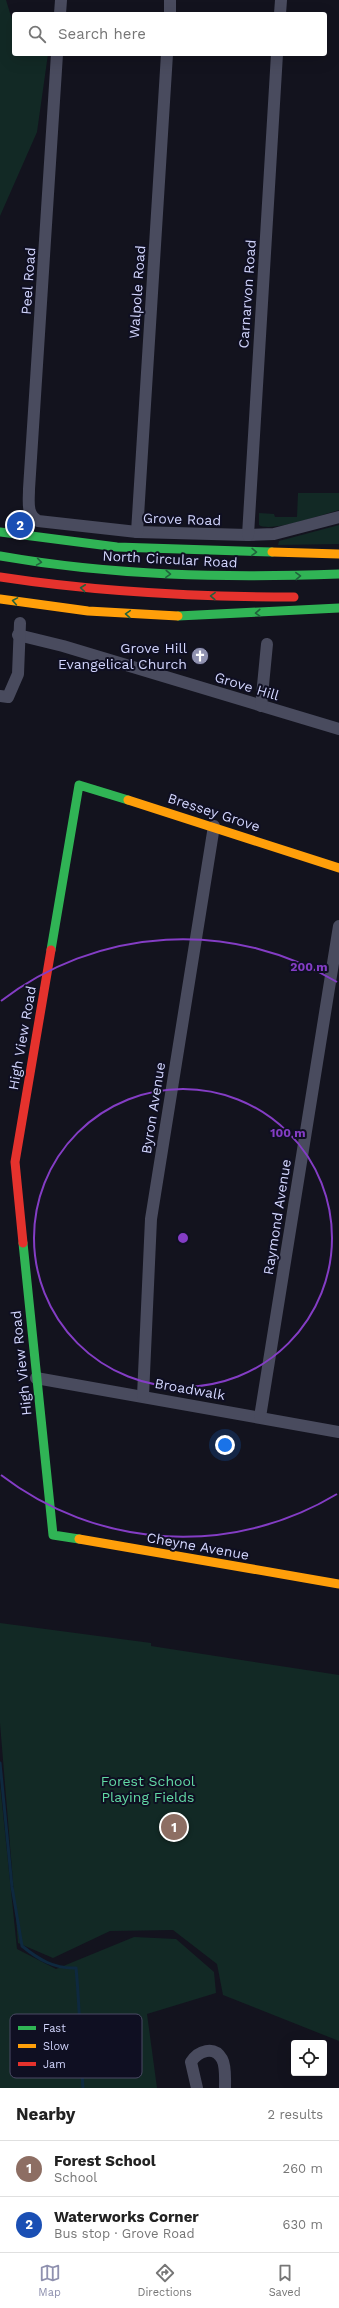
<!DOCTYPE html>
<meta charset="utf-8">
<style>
:root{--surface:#fff;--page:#f6f6f6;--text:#222;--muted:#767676;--line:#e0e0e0;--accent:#8f91af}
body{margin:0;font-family:"Work Sans",sans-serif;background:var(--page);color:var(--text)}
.controls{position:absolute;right:12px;bottom:12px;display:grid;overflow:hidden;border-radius:4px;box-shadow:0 4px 16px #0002}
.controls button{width:36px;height:36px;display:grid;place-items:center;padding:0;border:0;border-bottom:1px solid var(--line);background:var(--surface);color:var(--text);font:20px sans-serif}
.you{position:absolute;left:225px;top:1445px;width:14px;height:14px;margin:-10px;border:3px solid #fff;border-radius:50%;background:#1a73e8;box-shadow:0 0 0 6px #1a73e833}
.badge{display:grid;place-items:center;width:26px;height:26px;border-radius:50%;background:var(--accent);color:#fff;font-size:13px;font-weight:700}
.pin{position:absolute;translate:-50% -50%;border:2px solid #fff;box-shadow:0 1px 4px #0006}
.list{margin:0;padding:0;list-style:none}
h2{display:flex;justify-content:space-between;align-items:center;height:52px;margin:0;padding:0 16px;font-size:17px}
h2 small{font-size:13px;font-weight:400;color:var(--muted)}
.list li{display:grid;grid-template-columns:26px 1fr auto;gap:12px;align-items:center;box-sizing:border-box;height:56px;padding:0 16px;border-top:1px solid var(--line)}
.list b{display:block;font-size:15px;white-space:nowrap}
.list p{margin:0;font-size:13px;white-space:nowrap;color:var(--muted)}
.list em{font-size:13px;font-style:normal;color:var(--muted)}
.icon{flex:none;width:22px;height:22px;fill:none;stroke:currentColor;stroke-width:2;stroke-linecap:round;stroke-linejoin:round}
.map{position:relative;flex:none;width:339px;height:2088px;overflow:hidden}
.search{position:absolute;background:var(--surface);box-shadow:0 4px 16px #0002;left:12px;right:12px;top:12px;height:44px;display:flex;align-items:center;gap:10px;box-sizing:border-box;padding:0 14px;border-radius:4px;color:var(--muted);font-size:15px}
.sheet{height:164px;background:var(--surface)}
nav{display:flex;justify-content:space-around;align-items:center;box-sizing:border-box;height:56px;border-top:1px solid var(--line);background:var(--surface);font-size:11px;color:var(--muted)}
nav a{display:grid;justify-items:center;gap:2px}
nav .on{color:var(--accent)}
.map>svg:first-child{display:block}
.green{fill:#122925}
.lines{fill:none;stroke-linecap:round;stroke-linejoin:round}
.stream{stroke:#0e293f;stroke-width:3}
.street{stroke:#494b5e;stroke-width:12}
.fast{stroke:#30b455;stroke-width:9}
.slow{stroke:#ff9f0a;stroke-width:9}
.jam{stroke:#e5322d;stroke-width:9}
.oneway{stroke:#20623c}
.ring{fill:none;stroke:#843dc5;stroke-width:2}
.labels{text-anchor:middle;stroke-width:4;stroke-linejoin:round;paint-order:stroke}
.street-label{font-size:14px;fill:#d2d5fd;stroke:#0f0f22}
.poi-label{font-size:14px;fill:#d2d5fd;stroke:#0f0f22;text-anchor:end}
.park-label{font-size:14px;fill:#62d9a4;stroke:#0f0f22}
.key{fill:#0f0f22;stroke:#4a4a64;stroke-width:1}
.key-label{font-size:11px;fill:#d2d5fd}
.centre{fill:#843dc5;stroke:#0f0f22;stroke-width:2}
.ring-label{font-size:12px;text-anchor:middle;font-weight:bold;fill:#843dc5;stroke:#0f0f22;stroke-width:4;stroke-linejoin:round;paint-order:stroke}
</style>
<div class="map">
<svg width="339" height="2088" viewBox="0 0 339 2088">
<rect width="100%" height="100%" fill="#13131e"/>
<g class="green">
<polygon points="0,0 6,0 14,26 14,54 48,54 37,132 0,216"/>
<path d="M298,493h41v17c-15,4 -68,23 -80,15v-12l15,1 1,3h22z"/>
<polygon points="339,525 339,544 278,545 279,541"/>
<polygon points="0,1623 151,1643 151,1646 339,1675 339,2041 223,1995 217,1964 173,1930 110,1931 53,1958 18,1943 0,1723"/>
<polygon points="0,1784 17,1949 56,1969 134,1937 176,1939 214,1972 216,1993 147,2014 157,2088 0,2088"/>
</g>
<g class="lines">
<path class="stream" d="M0,1763l12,124 10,59c16,13 32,23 54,22 4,40 4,80 7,120"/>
<g class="street">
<polyline points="60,14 61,0"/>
<polyline points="170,14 170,0"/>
<polyline points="280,14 281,0"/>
<path d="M57,54l-28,435c0,13 -3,25 9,32l99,11 111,3 26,-1 65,-17"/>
<polyline points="137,532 167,54"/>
<polyline points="248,535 277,54"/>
<polyline points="18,635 63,646 339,729"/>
<polyline points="0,696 8,697 18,674 20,623"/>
<polyline points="261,706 267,644"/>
<polyline points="36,1378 339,1432"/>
<polyline points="143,1396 151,1219 214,826"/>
<polyline points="260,1417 339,926"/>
<path d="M197,2088l-6,-26c7,-11 23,-17 31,-3 4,7 3,21 3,29"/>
</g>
<g class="fast">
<polyline points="0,532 117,547 272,552"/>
<path d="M0,556c113,20 225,22 339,18"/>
<polyline points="178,616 339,608"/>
<polyline points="51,950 79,785 128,800"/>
<polyline points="23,1243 53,1535 79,1539"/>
</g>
<g class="slow">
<polyline points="272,552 339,554"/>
<polyline points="0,599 88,611 178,616"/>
<polyline points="128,800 339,868"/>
<polyline points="79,1539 339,1584"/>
</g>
<g class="jam">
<path d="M0,577c98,15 195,20 294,20"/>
<polyline points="23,1243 15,1162 51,950"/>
</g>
</g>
<defs><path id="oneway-chevron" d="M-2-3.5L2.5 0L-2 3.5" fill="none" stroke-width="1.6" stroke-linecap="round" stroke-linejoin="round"/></defs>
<g class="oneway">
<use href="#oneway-chevron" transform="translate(254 552) rotate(2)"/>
<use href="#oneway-chevron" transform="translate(39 562) rotate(9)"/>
<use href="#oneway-chevron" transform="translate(168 574) rotate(3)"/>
<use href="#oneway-chevron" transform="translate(298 576) rotate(-2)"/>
<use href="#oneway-chevron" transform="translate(83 588) rotate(-174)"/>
<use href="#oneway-chevron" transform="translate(213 596) rotate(-178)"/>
<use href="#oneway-chevron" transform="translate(15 601) rotate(-170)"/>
<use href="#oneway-chevron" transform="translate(258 613) rotate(177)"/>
<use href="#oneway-chevron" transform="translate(128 614) rotate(-176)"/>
</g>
<g class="ring">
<circle cx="183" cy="1238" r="149"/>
<path d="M337 1494A299 299 0 0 1 1 1475M1 1001A299 299 0 0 1 337 982"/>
</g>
<defs>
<symbol id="church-disc" viewBox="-11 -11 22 22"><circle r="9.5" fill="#8f91af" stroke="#0f0f22"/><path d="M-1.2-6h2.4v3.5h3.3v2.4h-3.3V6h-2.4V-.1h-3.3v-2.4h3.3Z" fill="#fff"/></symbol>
</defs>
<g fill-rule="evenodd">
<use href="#church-disc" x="190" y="646" width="20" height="20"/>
</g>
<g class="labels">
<g class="street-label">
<text transform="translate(28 281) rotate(-86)" y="5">Peel Road</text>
<text transform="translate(137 292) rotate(-86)" y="5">Walpole Road</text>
<text transform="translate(247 294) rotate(-86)" y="5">Carnarvon Road</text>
<text transform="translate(182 519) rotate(2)" y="5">Grove Road</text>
<text transform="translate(170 559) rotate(3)" y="5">North Circular Road</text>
<text transform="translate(247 686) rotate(17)" y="5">Grove Hill</text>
<text transform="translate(214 812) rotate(18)" y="5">Bressey Grove</text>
<text transform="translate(22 1038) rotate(-80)" y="5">High View Road</text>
<text transform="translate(153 1108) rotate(-81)" y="5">Byron Avenue</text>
<text transform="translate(277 1217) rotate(-81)" y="5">Raymond Avenue</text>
<text transform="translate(21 1363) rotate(-96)" y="5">High View Road</text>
<text transform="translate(190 1389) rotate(10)" y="5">Broadwalk</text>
<text transform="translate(198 1546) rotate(10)" y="5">Cheyne Avenue</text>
</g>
<g class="poi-label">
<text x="187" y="653">Grove Hill<tspan x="187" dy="16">Evangelical Church</tspan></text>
</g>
<g class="park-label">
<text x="148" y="1786">Forest School<tspan x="148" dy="16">Playing Fields</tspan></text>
</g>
</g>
<rect x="10" y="2014" width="132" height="64" rx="6" class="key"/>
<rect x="18" y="2026" width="18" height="4" fill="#30b455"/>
<rect x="18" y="2044" width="18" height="4" fill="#ff9f0a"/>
<rect x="18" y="2062" width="18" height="4" fill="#e5322d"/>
<g class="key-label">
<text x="43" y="2032">Fast</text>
<text x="43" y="2050">Slow</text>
<text x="43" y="2068">Jam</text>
</g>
<circle cx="183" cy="1238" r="6" class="centre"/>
<g class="ring-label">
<text x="309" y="971">200 m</text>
<text x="288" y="1137">100 m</text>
</g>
</svg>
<div class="controls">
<button><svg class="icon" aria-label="locate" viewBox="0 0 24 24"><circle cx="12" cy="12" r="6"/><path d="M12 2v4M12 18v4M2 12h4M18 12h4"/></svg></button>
</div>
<div class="you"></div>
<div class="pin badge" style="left:174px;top:1827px;background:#8d6e63">1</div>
<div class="pin badge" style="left:20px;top:525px;background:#1a4fb4">2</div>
<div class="search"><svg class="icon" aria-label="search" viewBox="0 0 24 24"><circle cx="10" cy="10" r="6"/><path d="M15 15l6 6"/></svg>Search here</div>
</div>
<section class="sheet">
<h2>Nearby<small>2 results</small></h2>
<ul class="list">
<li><span class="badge" style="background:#8d6e63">1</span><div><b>Forest School</b><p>School</p></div><em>260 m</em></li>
<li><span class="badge" style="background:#1a4fb4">2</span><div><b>Waterworks Corner</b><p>Bus stop · Grove Road</p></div><em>630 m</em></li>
</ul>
</section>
<nav>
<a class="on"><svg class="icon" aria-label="map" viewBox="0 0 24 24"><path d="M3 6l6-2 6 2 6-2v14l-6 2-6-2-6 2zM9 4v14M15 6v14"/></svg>Map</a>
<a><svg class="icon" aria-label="directions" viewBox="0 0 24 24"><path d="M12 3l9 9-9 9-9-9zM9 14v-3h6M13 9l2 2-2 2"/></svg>Directions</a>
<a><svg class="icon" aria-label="saved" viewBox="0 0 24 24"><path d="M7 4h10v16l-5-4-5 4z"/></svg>Saved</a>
</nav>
